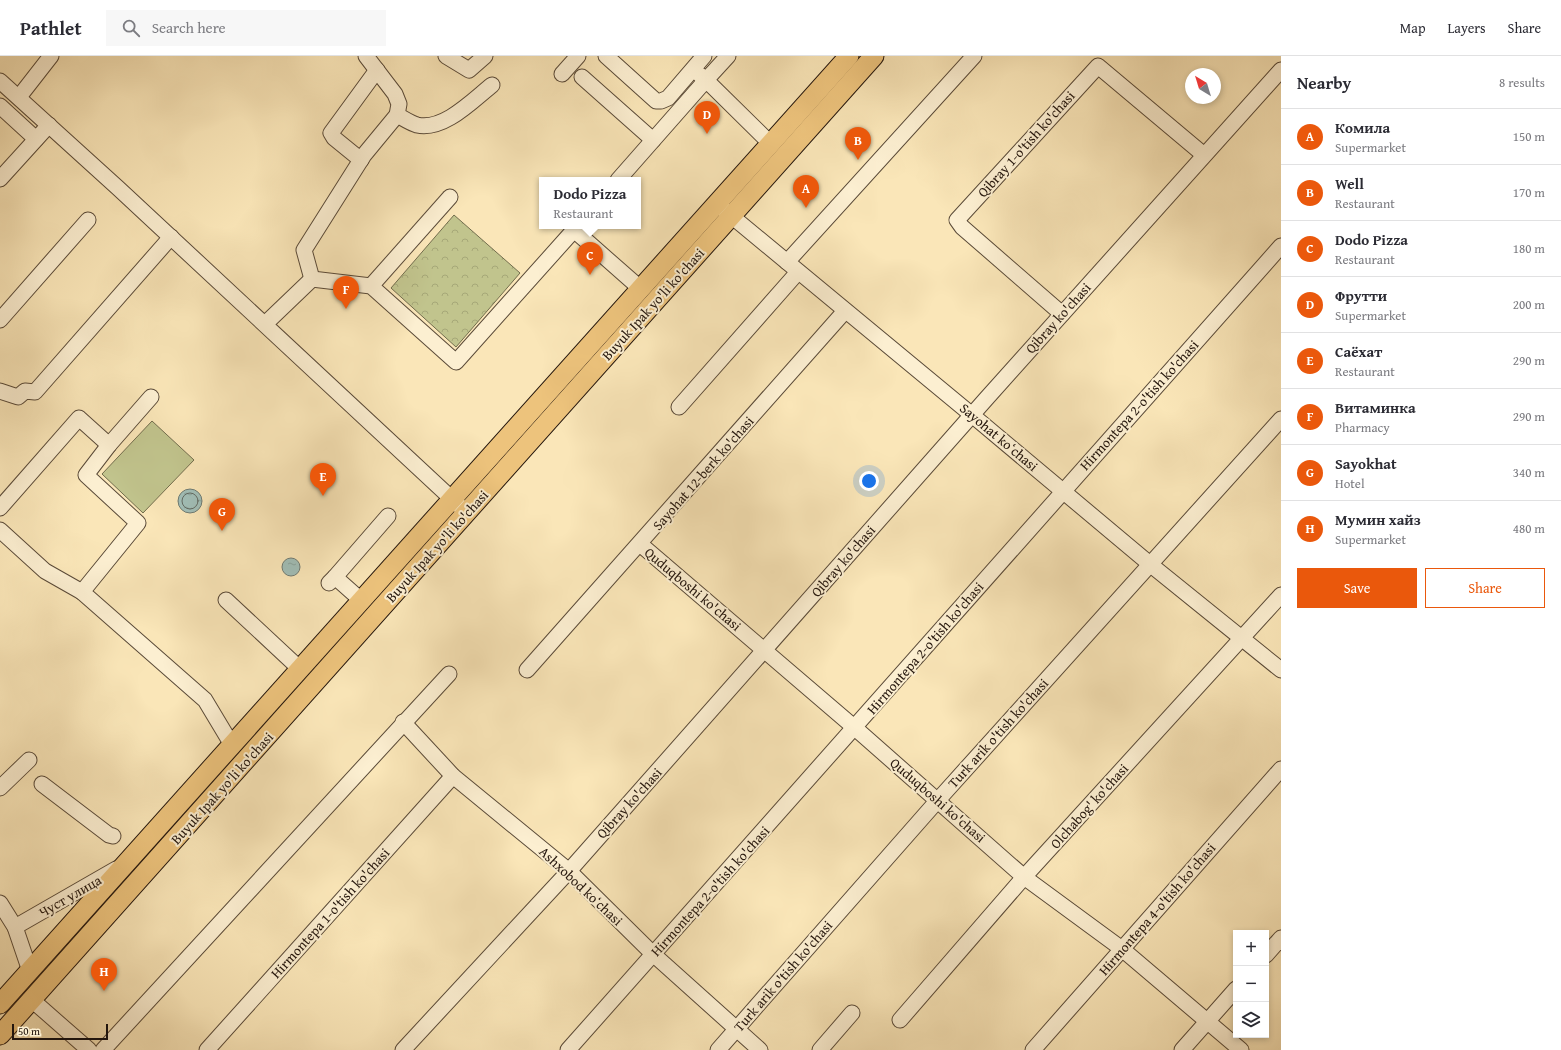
<!DOCTYPE html>
<meta charset="utf-8">
<style>
:root{--surface:#fff;--page:#f7f7f7;--text:#2b2b33;--muted:#7c7c81;--line:#e1e1e2;--accent:#ea580c}
body{margin:0;font-family:"Gentium Book Plus",serif;background:var(--page);color:var(--text)}
.controls{position:absolute;right:12px;bottom:12px;display:grid;overflow:hidden;border-radius:0px;box-shadow:0 2px 6px #0003}
.controls button{width:36px;height:36px;display:grid;place-items:center;padding:0;border:0;border-bottom:1px solid var(--line);background:var(--surface);color:var(--text);font:20px sans-serif}
.compass{position:absolute;left:1185px;top:12px;width:36px;height:36px;border-radius:50%;background:var(--surface);box-shadow:0 2px 6px #0003;rotate:322deg}
.scale{position:absolute;left:12px;bottom:10px;width:96px;box-sizing:border-box;padding-left:4px;border:2px solid #24160d;border-top:0;font-size:11px;line-height:14px;white-space:nowrap;color:#24160d;-webkit-text-stroke:3px #fcefd1;paint-order:stroke}
.you{position:absolute;left:869px;top:425px;width:14px;height:14px;margin:-10px;border:3px solid #fff;border-radius:50%;background:#1a73e8;box-shadow:0 0 0 6px #1a73e833}
.badge{display:grid;place-items:center;width:26px;height:26px;border-radius:50%;background:var(--accent);color:#fff;font-size:13px;font-weight:700}
.pin{position:absolute;translate:-50% -33px;filter:drop-shadow(0 1px 2px #0008)}
.pin::after{content:'';position:absolute;top:21px;width:14px;height:12px;background:inherit;clip-path:polygon(0 0,100% 0,50% 100%)}
.popup{position:absolute;left:539px;top:121px;width:102px;height:52px;box-sizing:border-box;display:grid;place-content:center;border-radius:0px;background:var(--surface);filter:drop-shadow(0 1px 3px #0005);font-size:13px;white-space:nowrap;color:var(--muted)}
.popup b{font-size:15px;color:var(--text)}
.popup::after{content:'';position:absolute;left:50%;top:100%;margin-left:-8px;border:8px solid transparent;border-top-color:var(--surface)}
.list{margin:0;padding:0;list-style:none}
h2{display:flex;justify-content:space-between;align-items:center;height:52px;margin:0;padding:0 16px;font-size:17px}
h2 small{font-size:13px;font-weight:400;color:var(--muted)}
.list li{display:grid;grid-template-columns:26px 1fr auto;gap:12px;align-items:center;box-sizing:border-box;height:56px;padding:0 16px;border-top:1px solid var(--line)}
.list b{display:block;font-size:15px;white-space:nowrap}
.list p{margin:0;font-size:13px;white-space:nowrap;color:var(--muted)}
.list em{font-size:13px;font-style:normal;color:var(--muted)}
.actions{display:flex;gap:8px;padding:12px 16px}
.actions a{flex:1;padding:9px 0;border:1px solid var(--accent);border-radius:0px;text-align:center;font-size:14px;color:var(--accent)}
.actions .main{background:var(--accent);color:#fff}
.icon{flex:none;width:22px;height:22px;fill:none;stroke:currentColor;stroke-width:2;stroke-linecap:round;stroke-linejoin:round}
.map{position:relative;flex:none;width:1281px;height:994px;overflow:hidden}
header{display:flex;align-items:center;gap:24px;box-sizing:border-box;height:56px;padding:0 20px;background:var(--surface);border-bottom:1px solid var(--line)}
header strong{font-size:19px}
nav{display:flex;gap:22px;margin-inline-start:auto;font-size:14px}
.search{width:280px;height:36px;background:var(--page);display:flex;align-items:center;gap:10px;box-sizing:border-box;padding:0 14px;border-radius:0px;color:var(--muted);font-size:15px}
main{display:flex}
aside{flex:1;background:var(--surface)}
.map>svg:first-child{display:block}
.grass{fill:#c1c48d;stroke:#726d4d}
.park{fill:url(#park-crowns);stroke:#726d4d}
.water{fill:url(#water-ripples);stroke:#6f7b73}
.lines{fill:none;stroke-linecap:round;stroke-linejoin:round}
.shore{stroke:#626a62;stroke-width:1}
.minor-casing{stroke:#5a4a38;stroke-width:17}
.major-casing{stroke:#24160d;stroke-width:21}
.minor{stroke:#fcefd1;stroke-width:15}
.major{stroke:#edc37c;stroke-width:19}
.labels{text-anchor:middle;stroke-width:4;stroke-linejoin:round;paint-order:stroke}
.street-label{font-size:14px;fill:#24160d;stroke:#fcefd1}
</style>
<header>
<strong>Pathlet</strong>
<div class="search"><svg class="icon" aria-label="search" viewBox="0 0 24 24"><circle cx="10" cy="10" r="6"/><path d="M15 15l6 6"/></svg>Search here</div>
<nav><a>Map</a><a>Layers</a><a>Share</a></nav>
</header>
<main>
<div class="map">
<svg width="1281" height="994" viewBox="0 0 1281 994">
<defs>
<pattern id="park-crowns" width="20" height="18" patternUnits="userSpaceOnUse"><rect width="20" height="18" fill="#c1c48d"/><path d="M2 6a3 3 0 1 1 6 0M12 15a3 3 0 1 1 6 0" fill="none" stroke="#a6a878"/></pattern>
<pattern id="water-ripples" width="26" height="14" patternUnits="userSpaceOnUse"><rect width="26" height="14" fill="#a1beb7"/><path d="M2 4q2-2 4 0t4 0M15 11q2-2 4 0t4 0" fill="none" stroke="#8aa39c"/></pattern>
</defs>
<rect width="100%" height="100%" fill="#fae6b8"/>
<filter id="stains"><feTurbulence type="fractalNoise" baseFrequency=".005" numOctaves="4"/><feColorMatrix values="0 0 0 0 .2 0 0 0 0 .09 0 0 0 0 .02 0 0 0 .5 -.17"/></filter>
<radialGradient id="worn" r=".72"><stop offset=".6" stop-color="#630" stop-opacity="0"/><stop offset="1" stop-color="#630" stop-opacity=".3"/></radialGradient>
<polygon class="grass" points="152,365 194,404 143,457 102,418"/>
<polygon class="park" points="454,159 520,217 456,291 391,232"/>
<g class="water">
<circle cx="190" cy="445" r="12"/>
<circle cx="291" cy="511" r="9"/>
</g>
<g class="lines">
<circle class="shore" cx="190" cy="445" r="8"/>
<defs>
<g id="minor">
<polyline points="446,0 469,14 485,0"/>
<polyline points="606,0 656,45 661,45 668,42 704,0"/>
<polyline points="562,18 578,0"/>
<polyline points="700,19 706,24 728,0"/>
<polyline points="582,21 653,84"/>
<polyline points="0,25 118,132 467,457"/>
<polyline points="19,41 51,0"/>
<polyline points="0,50 36,83"/>
<path d="M397,59c6,3 13,8 20,10 27,6 56,-25 75,-40"/>
<polyline points="361,104 334,82 331,77 377,14"/>
<polyline points="0,123 49,69"/>
<polyline points="618,124 706,24 771,88"/>
<polyline points="723,153 972,359 1151,509 1281,614"/>
<polyline points="787,206 974,0"/>
<polyline points="312,223 304,194 364,99 397,59 399,48 395,38 366,0"/>
<polyline points="371,230 450,141"/>
<polyline points="1062,258 962,171 957,164 1098,10 1204,99"/>
<polyline points="0,264 88,164"/>
<polyline points="265,268 312,223 371,230 456,306 574,174 641,233"/>
<polyline points="0,335 18,341 25,335 35,336 171,181"/>
<polyline points="151,341 109,389 86,419 138,467 82,536 205,644 232,689"/>
<polyline points="679,351 798,216"/>
<polyline points="0,452 79,362 109,389"/>
<polyline points="0,474 45,515 82,536"/>
<polyline points="640,488 855,672 1024,821 1122,893 1241,994"/>
<polyline points="335,521 388,460"/>
<polyline points="329,527 335,521 362,545"/>
<polyline points="226,544 300,613"/>
<polyline points="527,614 845,255"/>
<polyline points="403,666 453,720 569,815 653,898 760,994"/>
<polyline points="42,728 109,779 113,780"/>
<polyline points="0,732 29,704"/>
<polyline points="0,847 15,871 30,915"/>
<polyline points="15,871 116,813"/>
<polyline points="1266,899 1281,882"/>
<polyline points="32,944 89,994"/>
<polyline points="900,964 1024,821 1281,539"/>
<polyline points="103,994 449,618"/>
<polyline points="207,994 453,720"/>
<polyline points="403,994 569,815 986,343 1281,14"/>
<polyline points="568,994 1281,190"/>
<polyline points="718,994 938,744 1281,363"/>
<polyline points="820,994 852,957"/>
<polyline points="1033,994 1281,713"/>
<polyline points="1182,994 1236,933"/>
</g>
<g id="major">
<polyline points="0,948 849,0"/>
<polyline points="0,979 874,0"/>
</g>
</defs>
<use href="#minor" class="minor-casing"/>
<use href="#major" class="major-casing"/>
<use href="#minor" class="minor"/>
<use href="#major" class="major"/>
</g>
<g class="labels">
<g class="street-label">
<text transform="translate(1026 88) rotate(-48)" y="5">Qibray 1-o'tish ko'chasi</text>
<text transform="translate(653 248) rotate(-48)" y="5">Buyuk Ipak yo'li ko'chasi</text>
<text transform="translate(1058 262) rotate(-48)" y="5">Qibray ko'chasi</text>
<text transform="translate(1139 349) rotate(-48)" y="5">Hirmontepa 2-o'tish ko'chasi</text>
<text transform="translate(999 381) rotate(40)" y="5">Sayohat koʻchasi</text>
<text transform="translate(703 417) rotate(-49)" y="5">Sayohat 12-berk ko'chasi</text>
<text transform="translate(437 490) rotate(-48)" y="5">Buyuk Ipak yo'li ko'chasi</text>
<text transform="translate(843 505) rotate(-49)" y="5">Qibray ko'chasi</text>
<text transform="translate(693 533) rotate(40)" y="5">Quduqboshi ko'chasi</text>
<text transform="translate(925 592) rotate(-49)" y="5">Hirmontepa 2-o'tish ko'chasi</text>
<text transform="translate(998 677) rotate(-48)" y="5">Turk arik o'tish ko'chasi</text>
<text transform="translate(222 732) rotate(-48)" y="5">Buyuk Ipak yo'li ko'chasi</text>
<text transform="translate(938 744) rotate(41)" y="5">Quduqboshi ko'chasi</text>
<text transform="translate(629 747) rotate(-48)" y="5">Qibray ko'chasi</text>
<text transform="translate(1089 750) rotate(-48)" y="5">Olchabog' ko'chasi</text>
<text transform="translate(581 830) rotate(43)" y="5">Ashxobod koʻchasi</text>
<text transform="translate(710 835) rotate(-48)" y="5">Hirmontepa 2-o'tish ko'chasi</text>
<text transform="translate(70 840) rotate(-30)" y="5">Чуст улица</text>
<text transform="translate(1157 853) rotate(-49)" y="5">Hirmontepa 4-o'tish ko'chasi</text>
<text transform="translate(330 857) rotate(-48)" y="5">Hirmontepa 1-o'tish ko'chasi</text>
<text transform="translate(783 920) rotate(-49)" y="5">Turk arik o'tish ko'chasi</text>
</g>
</g>
<rect width="100%" height="100%" filter="url(#stains)"/>
<rect width="100%" height="100%" fill="url(#worn)"/>
</svg>
<div class="controls">
<button>+</button>
<button>−</button>
<button><svg class="icon" aria-label="layers" viewBox="0 0 24 24"><path d="M12 4l9 5-9 5-9-5zM3 14l9 5 9-5"/></svg></button>
</div>
<svg class="compass" viewBox="-18 -18 36 36"><path d="M0-13l5 13h-10z" fill="#e53935"/><path d="M0 13l5-13h-10z" fill="#7c7c81"/></svg>
<div class="scale">50 m</div>
<div class="you"></div>
<div class="pin badge" style="left:806px;top:152px">A</div>
<div class="pin badge" style="left:858px;top:104px">B</div>
<div class="pin badge" style="left:590px;top:219px">C</div>
<div class="popup"><b>Dodo Pizza</b>Restaurant</div>
<div class="pin badge" style="left:707px;top:78px">D</div>
<div class="pin badge" style="left:323px;top:440px">E</div>
<div class="pin badge" style="left:346px;top:253px">F</div>
<div class="pin badge" style="left:222px;top:475px">G</div>
<div class="pin badge" style="left:104px;top:935px">H</div>
</div>
<aside>
<h2>Nearby<small>8 results</small></h2>
<ul class="list">
<li><span class="badge">A</span><div><b>Комила</b><p>Supermarket</p></div><em>150 m</em></li>
<li><span class="badge">B</span><div><b>Well</b><p>Restaurant</p></div><em>170 m</em></li>
<li><span class="badge">C</span><div><b>Dodo Pizza</b><p>Restaurant</p></div><em>180 m</em></li>
<li><span class="badge">D</span><div><b>Фрутти</b><p>Supermarket</p></div><em>200 m</em></li>
<li><span class="badge">E</span><div><b>Саёхат</b><p>Restaurant</p></div><em>290 m</em></li>
<li><span class="badge">F</span><div><b>Витаминка</b><p>Pharmacy</p></div><em>290 m</em></li>
<li><span class="badge">G</span><div><b>Sayokhat</b><p>Hotel</p></div><em>340 m</em></li>
<li><span class="badge">H</span><div><b>Мумин хайз</b><p>Supermarket</p></div><em>480 m</em></li>
</ul>
<div class="actions"><a class="main">Save</a><a>Share</a></div>
</aside>
</main>
